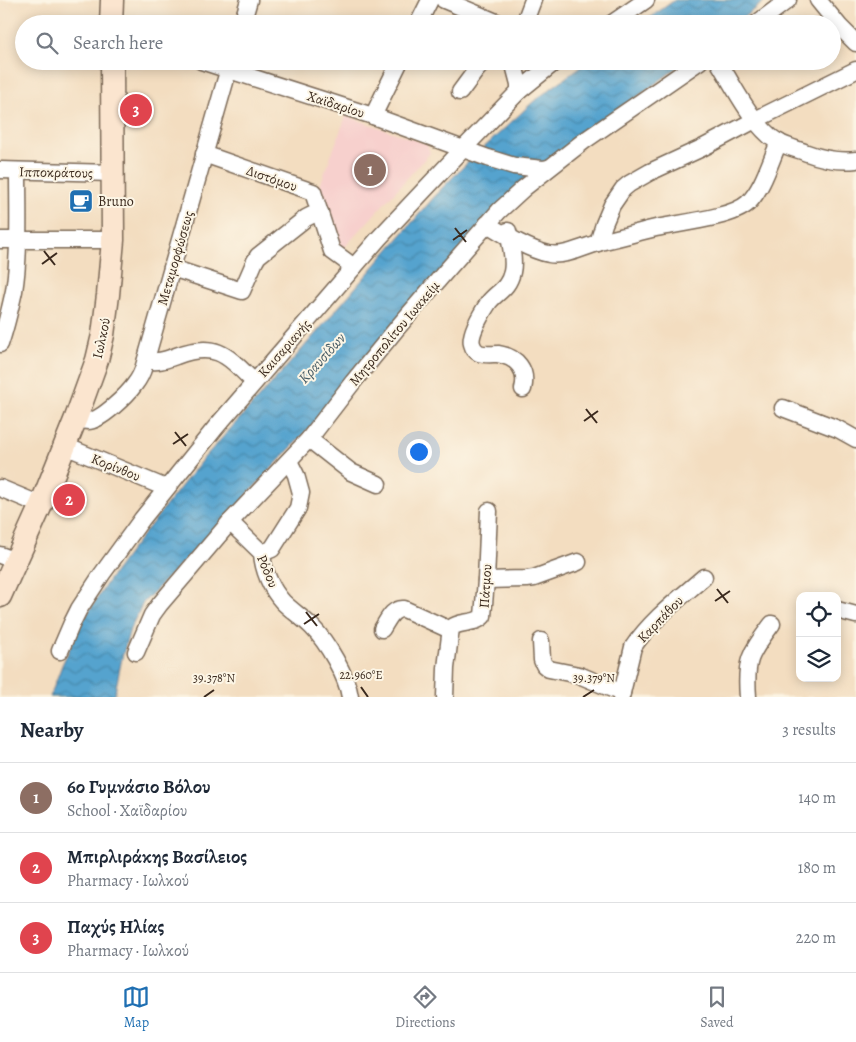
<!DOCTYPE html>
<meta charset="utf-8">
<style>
:root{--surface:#fff;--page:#f6f6f7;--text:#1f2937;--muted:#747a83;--line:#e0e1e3;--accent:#1f6fb2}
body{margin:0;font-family:Alegreya,serif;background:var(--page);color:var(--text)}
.controls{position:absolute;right:15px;bottom:15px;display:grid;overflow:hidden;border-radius:10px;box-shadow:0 2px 12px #0003}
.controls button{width:45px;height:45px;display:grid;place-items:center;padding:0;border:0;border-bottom:1px solid var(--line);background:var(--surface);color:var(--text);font:25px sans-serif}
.you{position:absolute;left:418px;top:451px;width:18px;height:18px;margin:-12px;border:4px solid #fff;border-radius:50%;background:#1a73e8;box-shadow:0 0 0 8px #1a73e833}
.badge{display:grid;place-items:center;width:32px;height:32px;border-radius:50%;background:var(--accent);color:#fff;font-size:16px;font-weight:700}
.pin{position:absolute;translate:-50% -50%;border:2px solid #fff;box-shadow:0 1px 5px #0006}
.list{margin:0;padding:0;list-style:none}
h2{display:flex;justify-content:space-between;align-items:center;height:65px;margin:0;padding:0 20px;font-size:21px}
h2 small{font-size:16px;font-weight:400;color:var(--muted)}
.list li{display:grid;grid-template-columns:32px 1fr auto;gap:15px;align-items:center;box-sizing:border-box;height:70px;padding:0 20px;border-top:1px solid var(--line)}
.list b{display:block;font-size:19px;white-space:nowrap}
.list p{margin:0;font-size:16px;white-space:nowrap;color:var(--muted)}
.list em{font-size:16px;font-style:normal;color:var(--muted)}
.icon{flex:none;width:28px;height:28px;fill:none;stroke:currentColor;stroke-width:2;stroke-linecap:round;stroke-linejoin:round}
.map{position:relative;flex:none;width:856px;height:697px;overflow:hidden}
.search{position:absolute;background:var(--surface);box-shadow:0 2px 12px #0003;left:15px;right:15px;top:15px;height:55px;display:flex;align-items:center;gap:12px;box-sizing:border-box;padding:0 18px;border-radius:28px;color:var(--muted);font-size:19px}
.sheet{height:275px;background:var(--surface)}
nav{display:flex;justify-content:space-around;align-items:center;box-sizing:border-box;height:70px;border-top:1px solid var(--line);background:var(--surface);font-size:14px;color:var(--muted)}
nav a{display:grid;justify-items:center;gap:2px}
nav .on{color:var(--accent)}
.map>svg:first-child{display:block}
.built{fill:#f7d0cd}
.water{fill:url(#water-waves);stroke:#486676}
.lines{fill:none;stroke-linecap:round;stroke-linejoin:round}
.street-casing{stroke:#7b6957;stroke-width:19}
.secondary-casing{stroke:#7b6957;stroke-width:25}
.street{stroke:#fff;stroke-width:16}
.secondary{stroke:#fbe5cf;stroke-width:22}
.ticks{fill:none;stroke:#3b2a1e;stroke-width:2}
.labels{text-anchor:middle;stroke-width:4;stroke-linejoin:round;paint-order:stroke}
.street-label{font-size:14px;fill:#3b2a1e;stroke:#fcf5e5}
.poi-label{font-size:14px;fill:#3b2a1e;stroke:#fcf5e5;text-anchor:start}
.water-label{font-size:15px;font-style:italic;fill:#455a64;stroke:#fcf5e5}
.ticks-label{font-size:12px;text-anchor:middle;fill:#3b2a1e;stroke:#fcf5e5;stroke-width:4;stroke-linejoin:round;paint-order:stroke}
</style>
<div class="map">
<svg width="856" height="697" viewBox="0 0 856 697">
<defs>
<pattern id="water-waves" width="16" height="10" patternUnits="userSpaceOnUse" patternTransform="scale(1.25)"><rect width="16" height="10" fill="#54a3ce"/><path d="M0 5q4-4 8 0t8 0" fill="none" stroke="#4785a7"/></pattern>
</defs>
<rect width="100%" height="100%" fill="#fcf5e5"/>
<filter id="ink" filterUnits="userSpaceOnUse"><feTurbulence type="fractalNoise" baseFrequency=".02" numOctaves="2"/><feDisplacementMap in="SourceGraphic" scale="10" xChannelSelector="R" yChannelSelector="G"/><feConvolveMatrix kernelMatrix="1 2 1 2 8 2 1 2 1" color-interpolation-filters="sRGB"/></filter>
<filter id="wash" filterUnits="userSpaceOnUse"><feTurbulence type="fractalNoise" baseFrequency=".0096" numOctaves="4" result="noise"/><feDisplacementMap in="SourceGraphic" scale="20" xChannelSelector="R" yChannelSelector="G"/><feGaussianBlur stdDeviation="1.12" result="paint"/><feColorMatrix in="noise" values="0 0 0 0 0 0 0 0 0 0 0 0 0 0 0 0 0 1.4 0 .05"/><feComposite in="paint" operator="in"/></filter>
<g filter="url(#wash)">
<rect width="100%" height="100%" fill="#f3ddc0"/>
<polygon class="built" points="346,116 427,144 430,153 344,248 338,248 319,188"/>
<g class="water">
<polygon points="675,0 766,0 735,24 641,24"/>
<polygon points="588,61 686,61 544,166 301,437 220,524 143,603 130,629 122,658 114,697 50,697 62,665 81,624 108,581 130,551 202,460 290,363 442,188 463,167 534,101"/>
</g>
</g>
<g filter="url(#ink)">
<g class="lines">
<defs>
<g id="street">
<polyline points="444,0 501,24"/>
<polyline points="818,0 840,27 856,43"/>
<polyline points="242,24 249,0"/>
<polyline points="418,24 430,0"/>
<polyline points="524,24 533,0"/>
<polyline points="611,24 646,0"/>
<polyline points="756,24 788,0"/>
<polyline points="201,61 373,116 488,158 514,166 543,169 548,168"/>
<path d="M718,61c15,24 36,67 60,81 9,5 19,7 29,11 16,6 32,9 49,7"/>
<polyline points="519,91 556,61"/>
<polyline points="460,92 477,69 485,61"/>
<polyline points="373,116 400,61"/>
<polyline points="204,154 313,192 332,251 354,267"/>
<polyline points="0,170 112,173"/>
<path d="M487,224c18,11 42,26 62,30 17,3 39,-9 55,-13 18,-4 35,-9 52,-13 23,-5 76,-10 92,-25 15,-15 22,-41 31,-61"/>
<path d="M508,231c2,13 7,27 4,41 -4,17 -14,19 -23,30 -6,9 -20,32 -17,42 1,4 3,7 7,9 5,2 13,1 19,1 19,3 30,16 25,35"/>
<polyline points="0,240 113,240"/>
<polyline points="598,243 604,224 612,205 623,189 629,184 650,172 702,148 755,120 856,70"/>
<polyline points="172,268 242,291 255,261 258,256 306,218 312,215 320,212"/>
<path d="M0,344c6,-17 10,-35 14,-53 6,-38 4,-81 4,-120"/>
<path d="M146,360c11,3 19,0 30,-4 40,-15 51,-1 78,26"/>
<polyline points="783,408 838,429 856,439"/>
<path d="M76,418c4,1 8,3 12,3 13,0 40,-27 47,-37 4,-5 7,-11 9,-18l87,-305"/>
<polyline points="309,439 351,472 378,484"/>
<polyline points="65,446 166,488"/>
<polyline points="0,488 41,505"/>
<path d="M230,522l32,31c1,17 9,36 21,49 9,9 20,16 29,25 15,15 35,49 38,70"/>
<polyline points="262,553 272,549 298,508 301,493 296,475 289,461"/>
<polyline points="0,555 16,561"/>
<polyline points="486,580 527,579 534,578 578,562"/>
<polyline points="837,610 856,615"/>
<path d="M382,629c6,-9 10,-21 22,-20l46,21"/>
<polyline points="541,641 542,660 544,665 549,669 579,675 622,693"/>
<polyline points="60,651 72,623 79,609 102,574 142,519 216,427 379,238 463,149 519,91 519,84 513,61"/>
<polyline points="136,652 152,615 160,604 230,522 309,439 353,382 398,327 447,270 499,211 524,188 584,141 700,61"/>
<path d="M445,697l1,-29 5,-40c9,-8 24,-3 32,-12l3,-36 3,-69"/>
<path d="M621,697l12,-50c19,-28 46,-48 71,-70"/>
<path d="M748,697c-3,-38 2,-43 24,-73"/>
</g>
<g id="secondary">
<polyline points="111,24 112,0"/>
<polyline points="0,596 41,505 76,418 97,360 103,335 108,295 113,240 112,61"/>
</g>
</defs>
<use href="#street" class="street-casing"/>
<use href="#secondary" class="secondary-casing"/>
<use href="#street" class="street"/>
<use href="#secondary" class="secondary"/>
</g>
</g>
<path class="ticks" d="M455,228l11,14M453,240l14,-10M44,251l11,14M42,264l15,-11M586,409l11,14M584,421l14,-10M175,432l11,14M173,444l15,-10M717,589l11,14M715,601l15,-10M306,612l11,14M304,624l15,-10M361,687l7,10M204,697l10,-7M583,697l11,-7"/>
<defs>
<symbol id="cafe-square" viewBox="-11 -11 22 22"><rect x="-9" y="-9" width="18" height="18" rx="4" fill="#1f6fb2" stroke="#fcf5e5"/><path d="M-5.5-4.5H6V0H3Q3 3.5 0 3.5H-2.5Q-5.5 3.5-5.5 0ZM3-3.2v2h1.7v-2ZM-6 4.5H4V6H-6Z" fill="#fff"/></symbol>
</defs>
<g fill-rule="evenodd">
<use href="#cafe-square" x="67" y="187" width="28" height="28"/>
</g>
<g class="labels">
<g class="street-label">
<text transform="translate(336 104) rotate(18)" y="5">Χαϊδαρίου</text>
<text transform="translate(56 172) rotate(1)" y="5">Ιπποκράτους</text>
<text transform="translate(272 178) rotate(19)" y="5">Διστόμου</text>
<text transform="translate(175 258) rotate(-74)" y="5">Μεταμορφώσεως</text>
<text transform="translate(394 333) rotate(-50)" y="5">Μητροπολίτου Ιωακείμ</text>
<text transform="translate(101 338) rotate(-78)" y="5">Ιωλκού</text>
<text transform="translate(284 348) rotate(-49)" y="5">Καισαριανής</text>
<text transform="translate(116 467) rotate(22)" y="5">Κορίνθου</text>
<text transform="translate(268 571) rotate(67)" y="5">Ρόδου</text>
<text transform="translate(485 586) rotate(-86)" y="5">Πάτμου</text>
<text transform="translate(660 619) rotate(-46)" y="5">Καρπάθου</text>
</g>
<g class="poi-label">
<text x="98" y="206">Bruno</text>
</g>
<g class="water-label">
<text transform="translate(322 358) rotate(-48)" y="5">Κραυσίδων</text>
</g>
</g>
<g class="ticks-label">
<text x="361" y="679">22.960°E</text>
<text x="214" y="682">39.378°N</text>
<text x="594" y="682">39.379°N</text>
</g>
</svg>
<div class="controls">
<button><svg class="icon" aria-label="locate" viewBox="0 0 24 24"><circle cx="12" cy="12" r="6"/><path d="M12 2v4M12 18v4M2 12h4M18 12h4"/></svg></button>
<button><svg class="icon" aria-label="layers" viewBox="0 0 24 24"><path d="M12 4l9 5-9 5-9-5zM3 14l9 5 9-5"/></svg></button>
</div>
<div class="you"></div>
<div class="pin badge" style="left:370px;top:170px;background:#8d6e63">1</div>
<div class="pin badge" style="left:69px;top:500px;background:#e0444e">2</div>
<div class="pin badge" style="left:136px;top:110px;background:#e0444e">3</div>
<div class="search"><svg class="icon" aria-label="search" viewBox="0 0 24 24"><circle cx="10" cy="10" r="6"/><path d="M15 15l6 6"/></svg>Search here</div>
</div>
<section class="sheet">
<h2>Nearby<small>3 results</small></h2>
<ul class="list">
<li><span class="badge" style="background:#8d6e63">1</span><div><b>6ο Γυμνάσιο Βόλου</b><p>School · Χαϊδαρίου</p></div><em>140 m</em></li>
<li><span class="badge" style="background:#e0444e">2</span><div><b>Μπιρλιράκης Βασίλειος</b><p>Pharmacy · Ιωλκού</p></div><em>180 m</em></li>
<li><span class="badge" style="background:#e0444e">3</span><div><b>Παχύς Ηλίας</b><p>Pharmacy · Ιωλκού</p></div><em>220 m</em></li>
</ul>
</section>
<nav>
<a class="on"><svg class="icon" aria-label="map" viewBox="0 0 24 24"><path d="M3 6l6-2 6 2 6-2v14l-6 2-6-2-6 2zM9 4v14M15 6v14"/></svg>Map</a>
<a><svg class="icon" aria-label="directions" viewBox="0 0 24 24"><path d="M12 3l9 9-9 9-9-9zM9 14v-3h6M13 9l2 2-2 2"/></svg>Directions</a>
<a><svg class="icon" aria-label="saved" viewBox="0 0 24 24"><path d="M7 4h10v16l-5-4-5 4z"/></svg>Saved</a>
</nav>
